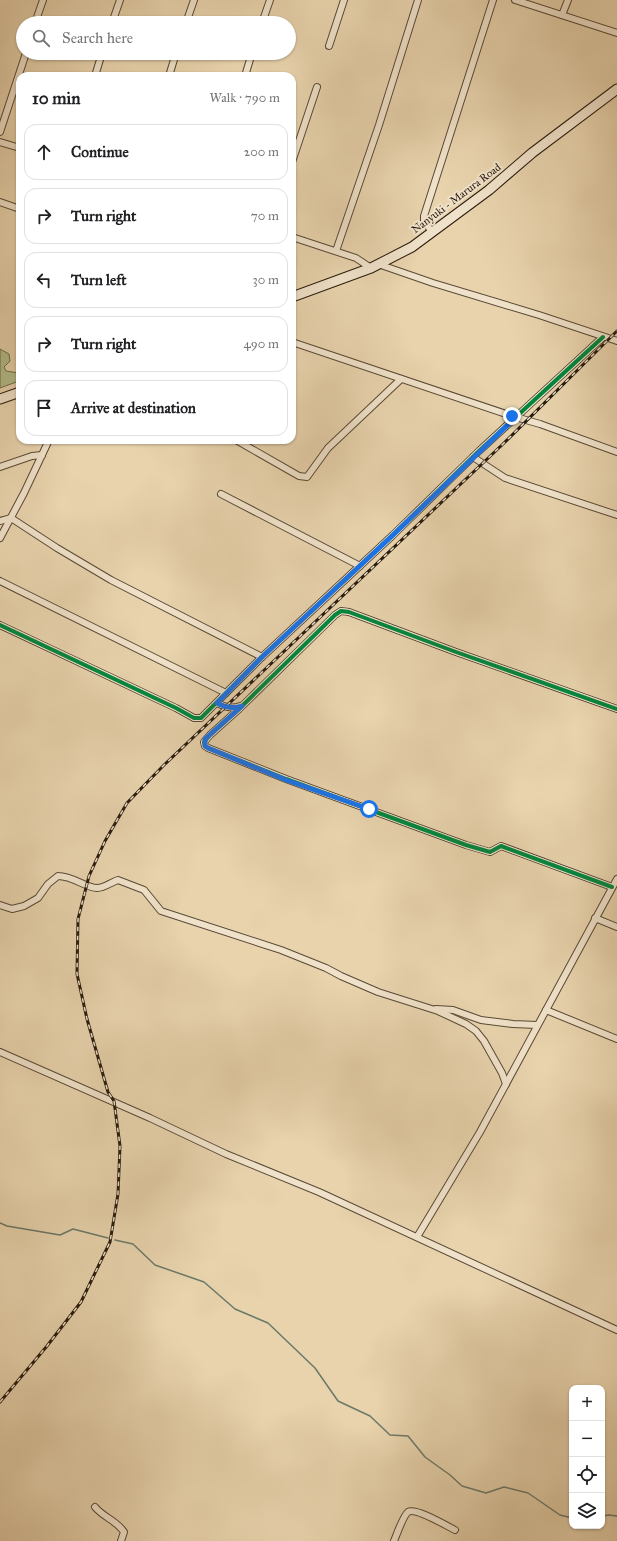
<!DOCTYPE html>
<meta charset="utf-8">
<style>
:root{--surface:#fff;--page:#f2f2f2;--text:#202124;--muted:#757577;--line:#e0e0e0}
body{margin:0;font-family:"IM FELL Great Primer",serif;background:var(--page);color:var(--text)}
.controls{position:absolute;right:12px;bottom:12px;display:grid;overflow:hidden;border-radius:8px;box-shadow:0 1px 3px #0004}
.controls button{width:36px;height:36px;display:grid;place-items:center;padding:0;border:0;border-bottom:1px solid var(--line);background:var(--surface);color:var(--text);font:20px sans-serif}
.stop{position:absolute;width:12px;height:12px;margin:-9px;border:3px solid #1a73e8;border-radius:50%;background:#fff}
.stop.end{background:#1a73e8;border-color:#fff;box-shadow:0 1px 4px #0008}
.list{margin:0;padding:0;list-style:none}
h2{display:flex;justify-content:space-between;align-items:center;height:52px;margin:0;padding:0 16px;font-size:17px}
h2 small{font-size:13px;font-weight:400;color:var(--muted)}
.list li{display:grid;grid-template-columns:26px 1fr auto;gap:12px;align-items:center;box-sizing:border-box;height:56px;margin:0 8px 8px;padding:0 8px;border:1px solid var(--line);border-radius:12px}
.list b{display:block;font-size:15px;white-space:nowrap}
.list em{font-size:13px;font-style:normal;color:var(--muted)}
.icon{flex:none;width:22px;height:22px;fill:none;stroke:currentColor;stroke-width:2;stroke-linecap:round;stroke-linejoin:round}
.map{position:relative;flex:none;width:617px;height:1541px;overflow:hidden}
.search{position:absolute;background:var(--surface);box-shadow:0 1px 3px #0004;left:16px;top:16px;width:280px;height:44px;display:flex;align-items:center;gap:10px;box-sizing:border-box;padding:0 14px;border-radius:22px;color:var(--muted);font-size:15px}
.panel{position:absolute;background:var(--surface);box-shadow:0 1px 3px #0004;left:16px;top:72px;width:280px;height:372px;border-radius:12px}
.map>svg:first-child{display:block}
.green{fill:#b4bd8b;stroke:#6e6c4c}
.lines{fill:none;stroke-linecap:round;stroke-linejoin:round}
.stream{stroke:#6b7969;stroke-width:1.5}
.street-casing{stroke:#584935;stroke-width:8}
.secondary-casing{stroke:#281b0d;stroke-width:11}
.street{stroke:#f0e2ca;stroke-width:6}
.secondary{stroke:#f0e2ca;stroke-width:9}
.rail-casing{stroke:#281b0d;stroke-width:3}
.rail{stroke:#f0e2ca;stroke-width:1.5;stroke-dasharray:4.5;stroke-linecap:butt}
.cycleway-casing{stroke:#f0e2ca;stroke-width:6}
.cycleway{stroke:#00873e;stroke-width:4}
.route{stroke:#1a73e8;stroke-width:5}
.labels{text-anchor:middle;stroke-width:4;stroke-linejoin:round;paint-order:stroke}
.street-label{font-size:11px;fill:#281b0d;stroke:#f0e2ca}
</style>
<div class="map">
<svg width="617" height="1541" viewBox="0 0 617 1541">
<rect width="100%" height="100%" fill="#e8d3ad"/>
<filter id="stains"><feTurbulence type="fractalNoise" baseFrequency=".005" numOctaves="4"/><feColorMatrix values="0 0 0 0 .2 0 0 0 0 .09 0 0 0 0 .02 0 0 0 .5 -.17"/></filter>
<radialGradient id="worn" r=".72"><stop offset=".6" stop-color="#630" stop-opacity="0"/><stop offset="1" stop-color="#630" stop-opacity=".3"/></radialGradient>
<polygon class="green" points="0,349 9,354 10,361 4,367 6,371 19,373 19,381 0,388"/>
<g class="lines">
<g class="stream">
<polyline points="0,1223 7,1226 60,1235 73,1229 108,1238"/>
<polyline points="115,1240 133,1244 155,1265 204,1282 235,1309 268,1323 315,1368 338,1401 370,1416 390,1435 408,1436 425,1457 450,1475 462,1486 486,1493 504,1487 528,1493 560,1515 572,1518"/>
<polyline points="602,1516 609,1515 617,1516"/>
</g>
<defs>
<g id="street">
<polyline points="515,0 617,33"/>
<polyline points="562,15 568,0"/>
<polyline points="35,23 43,0"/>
<polyline points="112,23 120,0"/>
<polyline points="186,23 194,0"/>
<polyline points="262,23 270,0"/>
<polyline points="329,46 344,0"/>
<polyline points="95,76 102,53"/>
<polyline points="169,76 176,53"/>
<polyline points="245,76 252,53"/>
<polyline points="0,132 26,53"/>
<polyline points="0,142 20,148"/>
<polyline points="292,162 317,87"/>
<polyline points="0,202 20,209"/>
<polyline points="432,232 424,221 424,216 493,0"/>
<polyline points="292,237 356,258 371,268"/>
<polyline points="336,251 379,125 418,0"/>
<polyline points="378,264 433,283 539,315 617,341"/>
<polyline points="292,342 512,416 540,424 617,452"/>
<polyline points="236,440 299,476 307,477 328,448 401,379"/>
<polyline points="473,457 505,478 617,515"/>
<polyline points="0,467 32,456 42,455"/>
<polyline points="221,494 360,566"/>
<polyline points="0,521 11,518 57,548 111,580 262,657"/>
<polyline points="0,538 24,493 49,440"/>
<polyline points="0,581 226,693"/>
<polyline points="0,625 176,708 194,718 201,718 262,657 393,535 479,451 603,337"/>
<path d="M217,703c8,4 14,6 23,3"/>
<polyline points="612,887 501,846 490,852 466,845 286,779 208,748 205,746 204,742 210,735 239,709 335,615 341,611 349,612 456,652 617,709"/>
<path d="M0,905l12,4 12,-3 14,-8 10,-14 10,-8c15,0 28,12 39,12 8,0 14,-6 21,-8l26,10 17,21 120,39 45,18 15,8 37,16 60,19 28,13 10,7 8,10 18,32 4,11"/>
<polyline points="595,918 617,927"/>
<polyline points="436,1009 453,1010 481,1020 513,1024 537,1025"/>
<polyline points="546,1010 617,1039"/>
<polyline points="0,1052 150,1118 226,1154 319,1192 617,1330"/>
<polyline points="417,1237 480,1132 617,879"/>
<path d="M95,1507c8,10 22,14 29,25l-3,9"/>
<path d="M394,1541c3,-7 9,-25 14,-29 7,-5 39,14 47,18"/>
</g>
<g id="secondary">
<polyline points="292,297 371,268 412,247 489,190 532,153 617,89"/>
<polyline points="0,399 20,392"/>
</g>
</defs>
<use href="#street" class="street-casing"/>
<use href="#secondary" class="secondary-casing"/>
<use href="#street" class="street"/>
<use href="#secondary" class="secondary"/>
<defs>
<polyline id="rail" points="0,1402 47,1346 81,1302 110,1242 118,1194 120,1146 114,1101 108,1092 87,1019 77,974 78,919 89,876 105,841 127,803 164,765 503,444 617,331"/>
</defs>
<use href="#rail" class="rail-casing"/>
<use href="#rail" class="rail"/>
<defs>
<g id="cycleway">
<polyline points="0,625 176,708 194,718 201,718 262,657 393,535 479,451 603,337"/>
<polyline points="612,887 501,846 490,852 466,845 286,779 208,748 205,746 204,742 210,735 239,709 335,615 341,611 349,612 456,652 617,709"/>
</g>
</defs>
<use href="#cycleway" class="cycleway-casing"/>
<use href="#cycleway" class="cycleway"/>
</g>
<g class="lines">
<path class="route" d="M369,809l-83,-29 -78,-32 -3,-2v-7l37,-33c-9,3 -16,2 -25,-3l45,-46 131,-122 122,-117 -3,-2"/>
</g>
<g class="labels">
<g class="street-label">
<text transform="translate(456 198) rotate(-37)" y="4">Nanyuki - Marura Road</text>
</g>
</g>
<rect width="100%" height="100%" filter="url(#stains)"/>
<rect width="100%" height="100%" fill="url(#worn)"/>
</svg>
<div class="controls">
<button>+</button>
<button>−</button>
<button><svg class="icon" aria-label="locate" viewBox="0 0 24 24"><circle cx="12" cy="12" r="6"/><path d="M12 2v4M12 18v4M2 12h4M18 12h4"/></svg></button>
<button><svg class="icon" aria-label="layers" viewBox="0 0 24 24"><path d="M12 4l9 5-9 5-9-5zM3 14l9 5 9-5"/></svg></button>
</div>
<div class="stop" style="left:369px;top:809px"></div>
<div class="stop end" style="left:512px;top:416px"></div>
<div class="search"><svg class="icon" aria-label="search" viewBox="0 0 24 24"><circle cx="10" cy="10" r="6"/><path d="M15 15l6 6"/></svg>Search here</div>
<section class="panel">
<h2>10 min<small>Walk · 790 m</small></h2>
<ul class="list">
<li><svg class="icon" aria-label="ahead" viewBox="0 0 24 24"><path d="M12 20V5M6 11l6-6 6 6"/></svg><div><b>Continue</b></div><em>200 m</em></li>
<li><svg class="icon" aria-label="right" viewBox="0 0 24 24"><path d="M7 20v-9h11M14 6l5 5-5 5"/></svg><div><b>Turn right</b></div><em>70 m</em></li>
<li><svg class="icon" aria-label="left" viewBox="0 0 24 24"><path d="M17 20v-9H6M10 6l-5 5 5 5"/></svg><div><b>Turn left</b></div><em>30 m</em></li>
<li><svg class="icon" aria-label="right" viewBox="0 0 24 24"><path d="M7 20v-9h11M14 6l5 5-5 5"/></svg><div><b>Turn right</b></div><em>490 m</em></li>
<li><svg class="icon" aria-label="arrive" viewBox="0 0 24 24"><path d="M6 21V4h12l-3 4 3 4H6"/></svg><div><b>Arrive at destination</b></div></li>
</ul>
</section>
</div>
